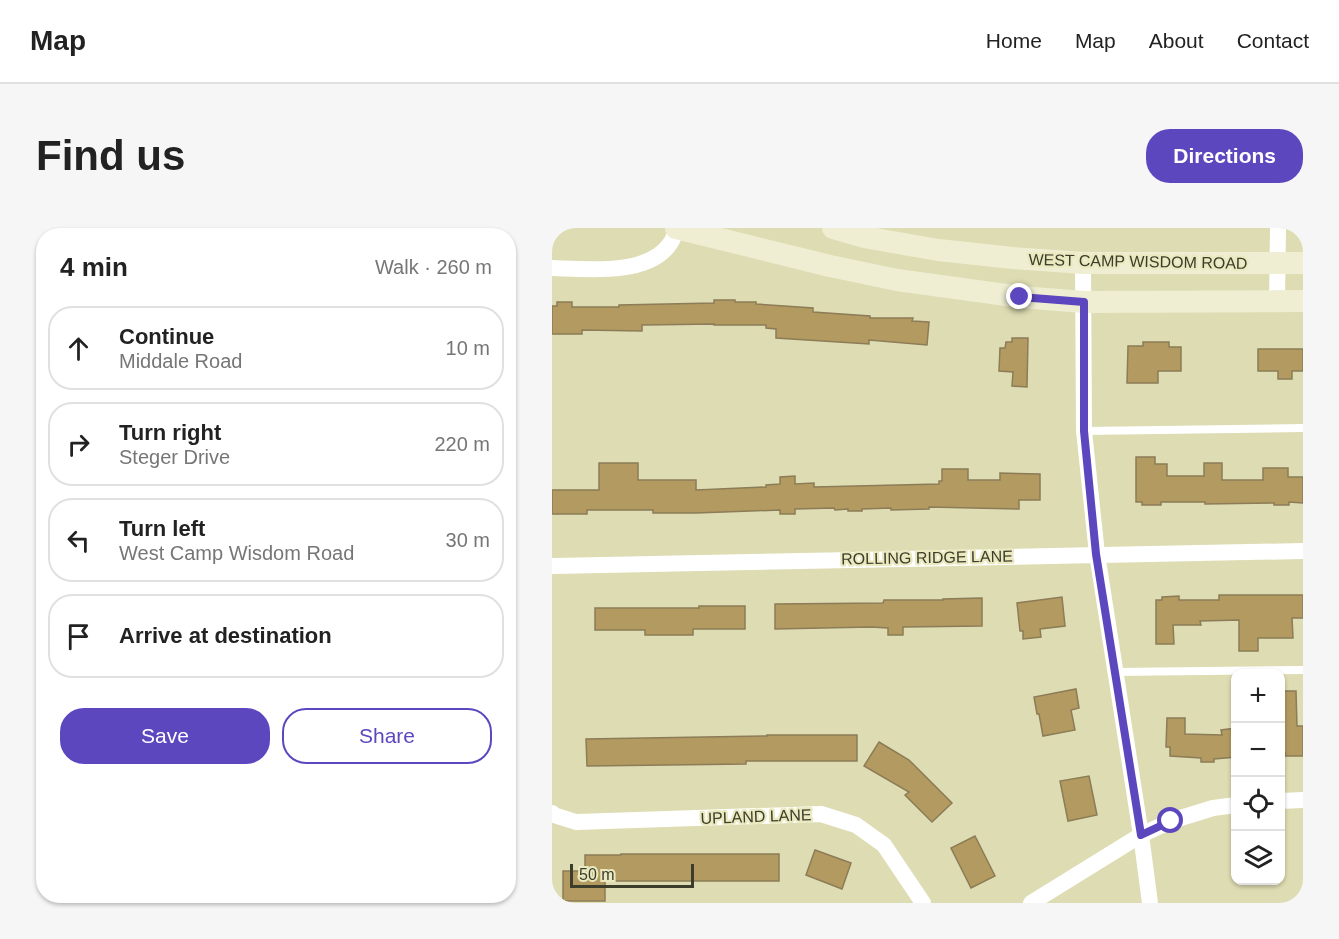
<!DOCTYPE html>
<meta charset="utf-8">
<style>
:root{--surface:#fff;--page:#f6f6f6;--text:#222;--muted:#767676;--line:#e0e0e0;--accent:#5d47bf}
body{margin:0;font-family:Helvetica,sans-serif;background:var(--page);color:var(--text)}
.controls{position:absolute;right:18px;bottom:18px;display:grid;overflow:hidden;border-radius:12px;box-shadow:0 2px 4px #0004}
.controls button{width:54px;height:54px;display:grid;place-items:center;padding:0;border:0;border-bottom:2px solid var(--line);background:var(--surface);color:var(--text);font:30px sans-serif}
.scale{position:absolute;left:18px;bottom:15px;width:124px;box-sizing:border-box;padding-left:6px;border:3px solid #3d3d2c;border-top:0;font-size:16px;line-height:21px;white-space:nowrap;color:#3d3d2c;-webkit-text-stroke:4px #eae9bf;paint-order:stroke}
.stop{position:absolute;width:18px;height:18px;margin:-14px;border:4px solid #5d47bf;border-radius:50%;background:#fff}
.stop.end{background:#5d47bf;border-color:#fff;box-shadow:0 2px 6px #0008}
.list{margin:0;padding:0;list-style:none}
h2{display:flex;justify-content:space-between;align-items:center;height:78px;margin:0;padding:0 24px;font-size:26px}
h2 small{font-size:20px;font-weight:400;color:var(--muted)}
.list li{display:grid;grid-template-columns:39px 1fr auto;gap:18px;align-items:center;box-sizing:border-box;height:84px;margin:0 12px 12px;padding:0 12px;border:2px solid var(--line);border-radius:24px}
.list b{display:block;font-size:22px;white-space:nowrap}
.list p{margin:0;font-size:20px;white-space:nowrap;color:var(--muted)}
.list em{font-size:20px;font-style:normal;color:var(--muted)}
.actions{display:flex;gap:12px;padding:18px 24px}
.actions a{flex:1;padding:14px 0;border:2px solid var(--accent);border-radius:24px;text-align:center;font-size:21px;color:var(--accent)}
.actions .main{background:var(--accent);color:#fff}
.icon{flex:none;width:33px;height:33px;fill:none;stroke:currentColor;stroke-width:2;stroke-linecap:round;stroke-linejoin:round}
.map{position:relative;flex:none;width:751px;height:675px;overflow:hidden;border-radius:24px}
header{display:flex;align-items:center;gap:36px;box-sizing:border-box;height:84px;padding:0 30px;background:var(--surface);border-bottom:2px solid var(--line)}
header strong{font-size:28px}
nav{display:flex;gap:33px;margin-inline-start:auto;font-size:21px}
.intro{display:flex;align-items:center;justify-content:space-between;box-sizing:border-box;height:144px;padding:0 36px}
h1{margin:0;font-size:42px}
.button{padding:15px 27px;border-radius:24px;background:var(--accent);color:#fff;font-size:21px;font-weight:700}
main{display:flex;gap:36px;padding:0 36px}
aside{flex:1;background:var(--surface);border-radius:24px;box-shadow:0 2px 4px #0004}
.map>svg:first-child{display:block}
.building{fill:#b39a61;stroke:#8c7c57;stroke-width:1.5}
.lines{fill:none;stroke-linecap:round;stroke-linejoin:round}
.lane{stroke:#fff;stroke-width:8}
.street{stroke:#fff;stroke-width:16}
.secondary{stroke:#efeed3;stroke-width:22}
.route{stroke:#5d47bf;stroke-width:8}
.labels{text-anchor:middle;stroke-width:4.5;stroke-linejoin:round;paint-order:stroke}
.street-label{font-size:16px;fill:#3d3d2c;stroke:#eae9bf}
</style>
<header>
<strong>Map</strong>
<nav><a>Home</a><a>Map</a><a>About</a><a>Contact</a></nav>
</header>
<div class="intro"><h1>Find us</h1><a class="button">Directions</a></div>
<main>
<aside>
<h2>4 min<small>Walk · 260 m</small></h2>
<ul class="list">
<li><svg class="icon" aria-label="ahead" viewBox="0 0 24 24"><path d="M12 20V5M6 11l6-6 6 6"/></svg><div><b>Continue</b><p>Middale Road</p></div><em>10 m</em></li>
<li><svg class="icon" aria-label="right" viewBox="0 0 24 24"><path d="M7 20v-9h11M14 6l5 5-5 5"/></svg><div><b>Turn right</b><p>Steger Drive</p></div><em>220 m</em></li>
<li><svg class="icon" aria-label="left" viewBox="0 0 24 24"><path d="M17 20v-9H6M10 6l-5 5 5 5"/></svg><div><b>Turn left</b><p>West Camp Wisdom Road</p></div><em>30 m</em></li>
<li><svg class="icon" aria-label="arrive" viewBox="0 0 24 24"><path d="M6 21V4h12l-3 4 3 4H6"/></svg><div><b>Arrive at destination</b></div></li>
</ul>
<div class="actions"><a class="main">Save</a><a>Share</a></div>
</aside>
<div class="map">
<svg width="751" height="675" viewBox="0 0 751 675">
<rect width="100%" height="100%" fill="#dddcb2"/>
<g class="building">
<polygon points="162,72 183,72 183,74 204,74 204,76 261,80 261,84 318,88 318,90 361,90 360,93 377,94 375,117 317,112 317,116 224,110 224,101 214,100 214,97 162,97 162,96 90,97 90,103 30,102 30,106 0,106 0,78 5,78 5,74 20,74 20,79 67,79 67,77 162,75"/>
<polygon points="460,110 476,110 475,159 460,158 461,144 447,143 448,120 453,120 454,114 460,114"/>
<polygon points="591,114 617,114 617,119 629,119 629,143 606,143 606,155 575,155 576,118 591,118"/>
<polygon points="706,121 751,121 751,143 740,143 740,151 726,151 726,143 706,143"/>
<polygon points="584,229 603,229 603,236 615,236 615,248 652,248 652,235 670,235 670,252 711,252 711,240 736,240 736,249 751,249 751,275 737,274 737,277 722,277 722,275 653,276 653,274 609,274 609,277 590,277 590,274 584,274"/>
<polygon points="47,235 86,235 86,252 144,252 144,262 214,259 214,257 228,256 228,249 243,248 243,256 262,255 262,259 387,256 387,253 390,253 390,241 416,241 416,252 448,252 448,245 488,246 488,272 467,272 467,281 377,279 377,281 339,282 339,280 310,281 310,283 296,283 296,281 283,282 282,280 243,281 243,286 228,286 228,282 144,285 101,285 101,282 35,282 35,286 0,286 0,262 47,262"/>
<polygon points="667,367 751,367 751,390 740,390 741,410 706,410 706,423 687,423 687,392 648,393 649,397 621,397 622,416 604,416 604,372 610,372 610,369 627,368 627,372 667,372"/>
<polygon points="510,369 513,398 488,401 489,409 471,411 471,403 468,403 465,375"/>
<polygon points="430,370 430,398 351,399 351,407 336,407 336,400 319,399 223,401 223,376 331,375 332,372 391,372 391,371"/>
<polygon points="147,378 193,378 193,401 141,401 141,407 93,407 93,402 43,402 43,380 147,380"/>
<polygon points="524,461 527,480 519,482 523,502 491,508 487,486 485,486 482,469"/>
<polygon points="729,463 744,463 745,498 751,498 751,528 733,528 733,525 729,525"/>
<polygon points="615,490 633,490 633,506 670,507 669,502 684,500 684,529 662,531 662,534 649,534 649,530 618,528 618,519 614,519"/>
<polygon points="215,507 305,507 305,533 194,533 194,536 35,538 34,511 215,508"/>
<polygon points="327,514 357,532 400,575 380,594 353,567 357,564 312,538"/>
<polygon points="537,548 545,587 516,593 508,553"/>
<polygon points="423,608 443,648 419,660 399,620"/>
<polygon points="263,622 299,635 290,661 254,647"/>
<polygon points="69,626 227,626 227,653 53,653 53,673 11,673 11,643 33,643 33,627 69,627"/>
</g>
<g class="lines">
<g class="lane">
<polyline points="532,203 751,200"/>
<polyline points="563,444 751,442"/>
</g>
<g class="street">
<polyline points="531,35 532,203 545,326 589,607 598,675"/>
<path d="M0,40c33,1 95,8 117,-23 4,-4 6,-12 8,-17"/>
<polyline points="725,74 726,0"/>
<polyline points="0,338 751,323"/>
<polyline points="728,573 751,572"/>
<polyline points="0,585 2,587 24,594 269,586 304,597 332,617 371,675"/>
<polyline points="479,675 589,607 619,593 661,580 684,577"/>
</g>
<g class="secondary">
<polyline points="124,0 278,38 345,52 468,69 532,74 751,73"/>
<polyline points="281,0 312,9 386,22 461,30 531,35 751,35"/>
</g>
</g>
<g class="lines">
<polyline class="route" points="468,69 532,74 532,203 544,326 589,607 619,593"/>
</g>
<g class="labels">
<g class="street-label">
<text transform="translate(586 33) rotate(1)" y="6">WEST CAMP WISDOM ROAD</text>
<text transform="translate(375 329) rotate(-1)" y="6">ROLLING RIDGE LANE</text>
<text transform="translate(204 588) rotate(-2)" y="6">UPLAND LANE</text>
</g>
</g>
</svg>
<div class="controls">
<button>+</button>
<button>−</button>
<button><svg class="icon" aria-label="locate" viewBox="0 0 24 24"><circle cx="12" cy="12" r="6"/><path d="M12 2v4M12 18v4M2 12h4M18 12h4"/></svg></button>
<button><svg class="icon" aria-label="layers" viewBox="0 0 24 24"><path d="M12 4l9 5-9 5-9-5zM3 14l9 5 9-5"/></svg></button>
</div>
<div class="scale">50 m</div>
<div class="stop" style="left:619px;top:593px"></div>
<div class="stop end" style="left:468px;top:69px"></div>
</div>
</main>
